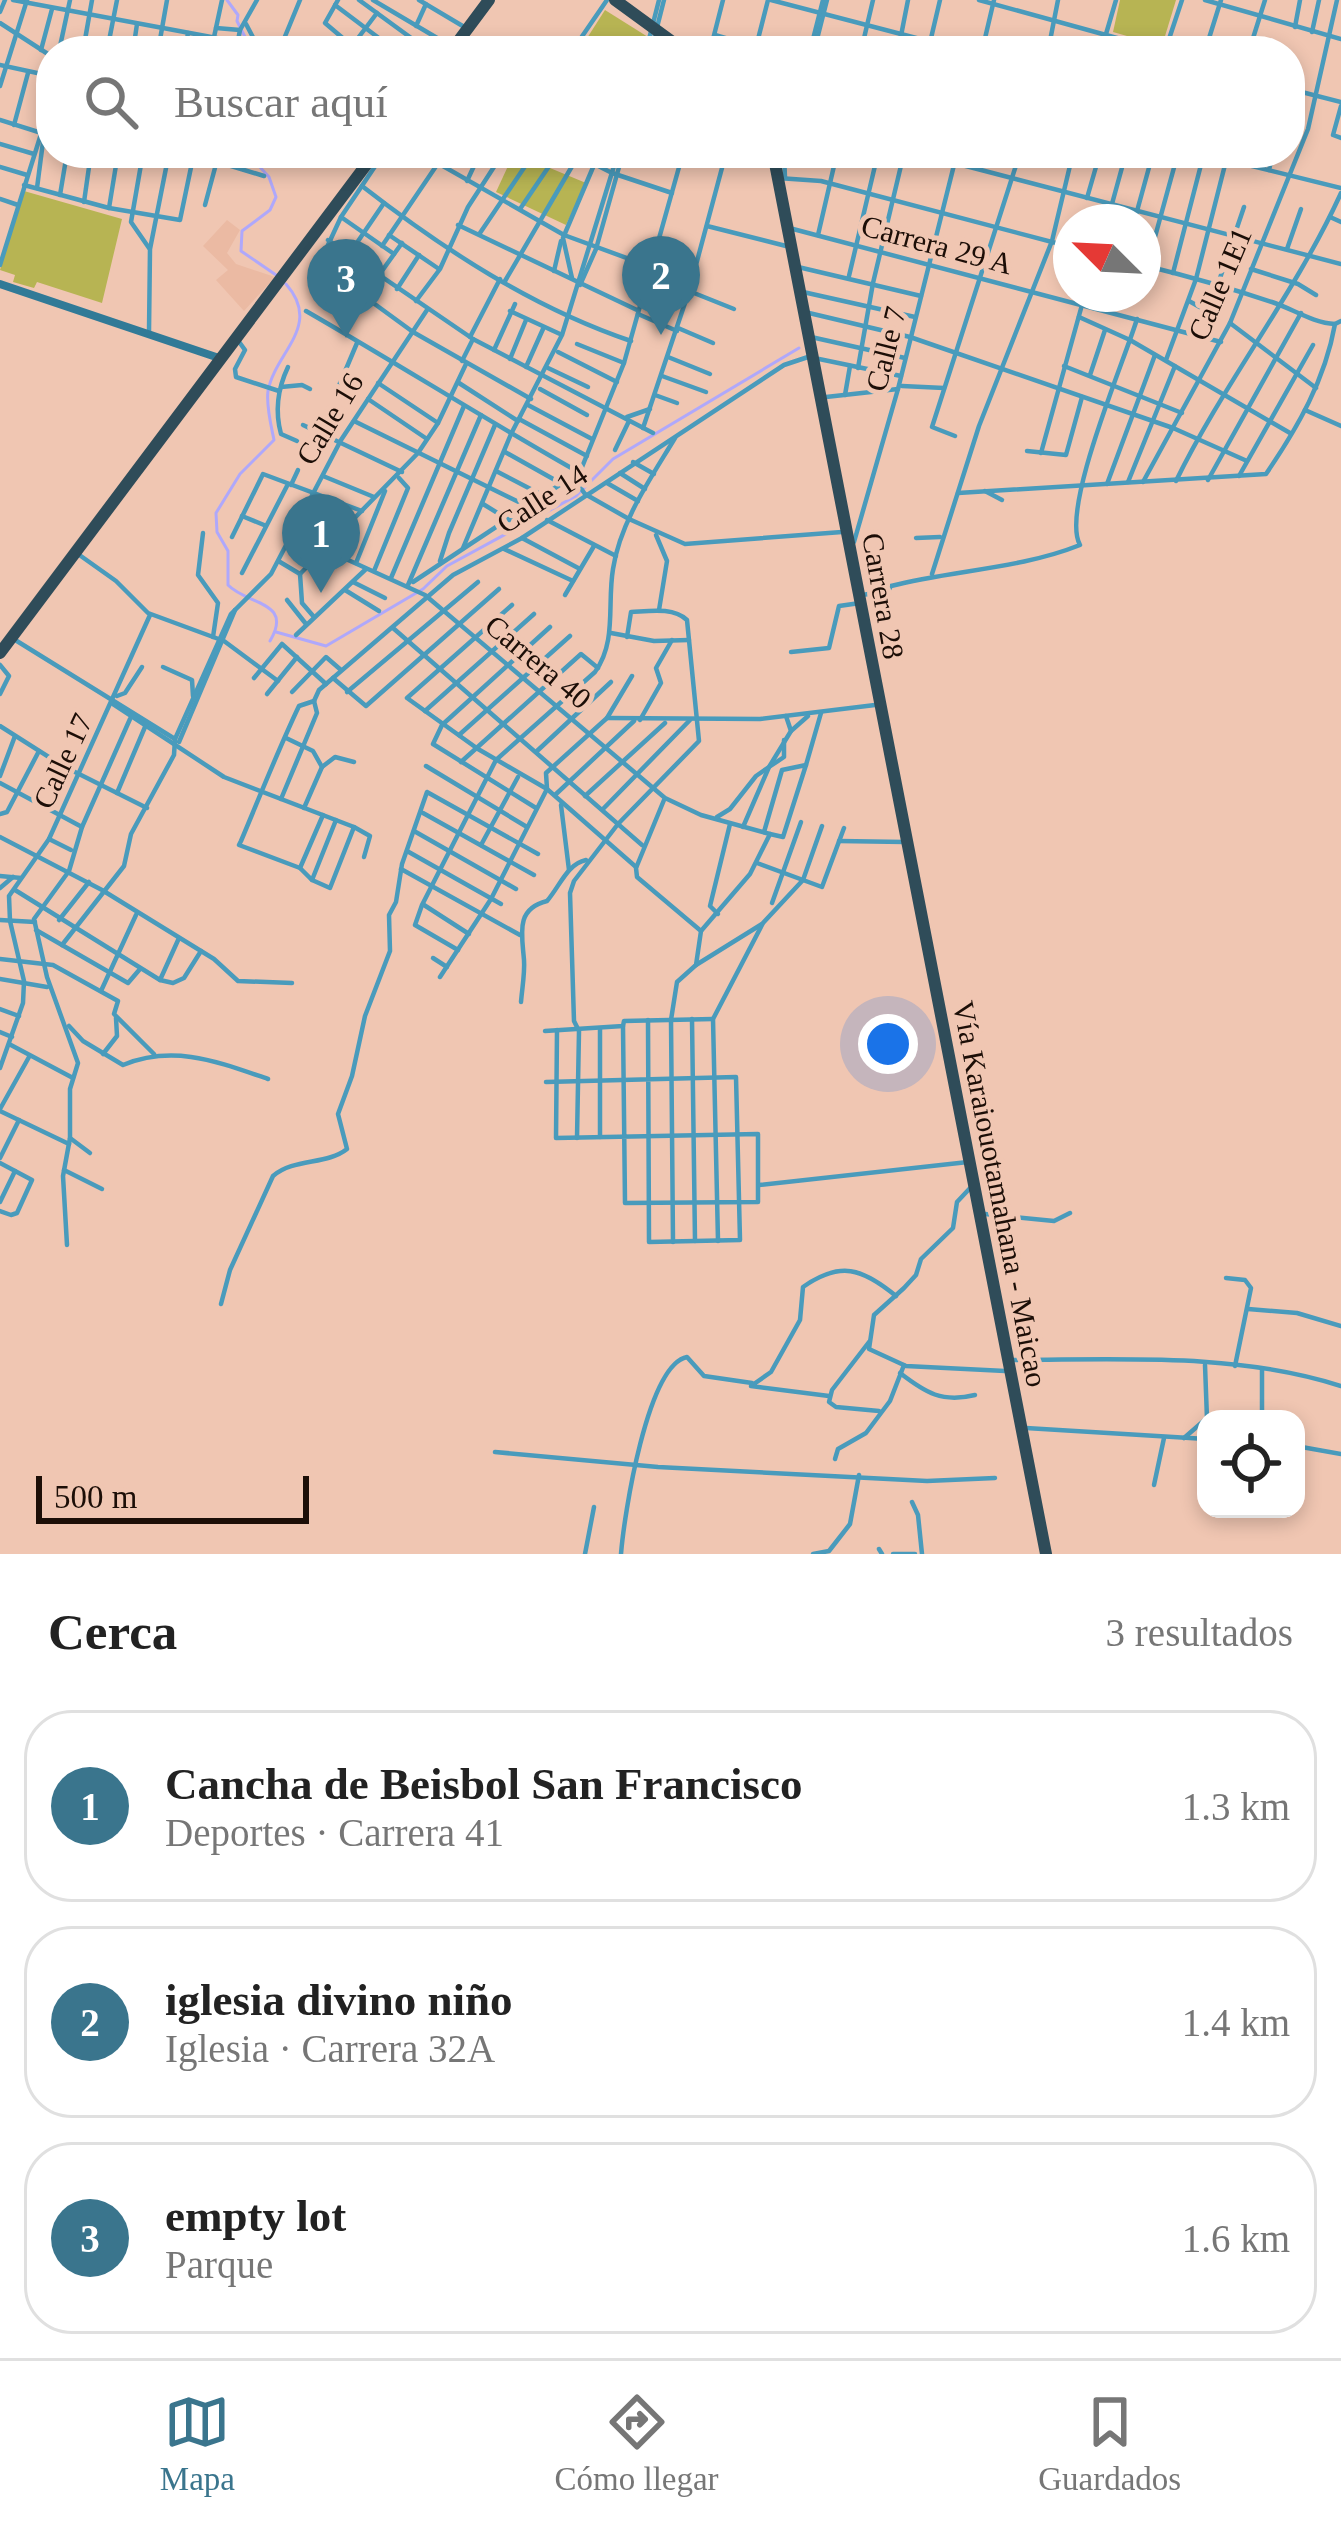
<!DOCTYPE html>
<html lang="es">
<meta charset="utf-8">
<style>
:root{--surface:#fff;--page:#f2f2f2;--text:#222;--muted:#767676;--line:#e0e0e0;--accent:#3a758d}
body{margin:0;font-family:Georgia,serif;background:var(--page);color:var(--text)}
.controls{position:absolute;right:36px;bottom:36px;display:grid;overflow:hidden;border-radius:24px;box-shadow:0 6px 18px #0003}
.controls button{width:108px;height:108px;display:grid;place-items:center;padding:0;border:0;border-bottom:3px solid var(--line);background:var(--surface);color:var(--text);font:60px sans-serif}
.compass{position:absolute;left:1053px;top:204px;width:108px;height:108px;border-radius:50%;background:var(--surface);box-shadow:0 6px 18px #0003;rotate:294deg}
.scale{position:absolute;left:36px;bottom:30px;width:273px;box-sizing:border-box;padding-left:12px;border:6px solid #1c0e07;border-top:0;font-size:33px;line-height:42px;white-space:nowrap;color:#1c0e07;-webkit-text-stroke:9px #f0c6b2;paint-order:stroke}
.you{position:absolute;left:888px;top:1044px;width:42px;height:42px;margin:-30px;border:9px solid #fff;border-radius:50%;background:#1a73e8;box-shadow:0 0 0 18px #1a73e833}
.badge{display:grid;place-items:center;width:78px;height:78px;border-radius:50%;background:var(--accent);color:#fff;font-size:39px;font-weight:700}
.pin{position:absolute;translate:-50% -99px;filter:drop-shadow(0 3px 6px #0008)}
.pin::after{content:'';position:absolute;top:63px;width:42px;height:36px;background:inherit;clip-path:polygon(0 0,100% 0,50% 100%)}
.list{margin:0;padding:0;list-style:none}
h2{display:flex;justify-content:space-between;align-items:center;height:156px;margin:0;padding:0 48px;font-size:51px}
h2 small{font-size:39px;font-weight:400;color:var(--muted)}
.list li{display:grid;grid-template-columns:78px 1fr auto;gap:36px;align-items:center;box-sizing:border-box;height:192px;margin:0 24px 24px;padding:0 24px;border:3px solid var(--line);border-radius:48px}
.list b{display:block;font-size:45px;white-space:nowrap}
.list p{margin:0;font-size:39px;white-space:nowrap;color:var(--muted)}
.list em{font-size:39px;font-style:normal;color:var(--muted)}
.icon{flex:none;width:66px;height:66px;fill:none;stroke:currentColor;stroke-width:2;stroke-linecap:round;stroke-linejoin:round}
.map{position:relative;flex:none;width:1341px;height:1554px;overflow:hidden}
.search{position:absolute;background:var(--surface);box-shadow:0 6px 18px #0003;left:36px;right:36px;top:36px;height:132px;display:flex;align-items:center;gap:30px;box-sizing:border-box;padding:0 42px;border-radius:48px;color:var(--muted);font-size:45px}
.sheet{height:804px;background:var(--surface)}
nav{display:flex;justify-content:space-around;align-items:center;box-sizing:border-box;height:168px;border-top:3px solid var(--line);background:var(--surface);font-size:33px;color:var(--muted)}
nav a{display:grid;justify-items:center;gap:6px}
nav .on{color:var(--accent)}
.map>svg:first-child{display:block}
.built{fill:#ebbaa3}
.green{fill:#b7b453}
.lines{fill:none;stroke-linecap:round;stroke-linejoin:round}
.stream{stroke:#afa8fb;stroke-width:3}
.street{stroke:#499bbc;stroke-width:4.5}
.secondary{stroke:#317a97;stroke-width:8}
.highway{stroke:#2f4c59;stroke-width:12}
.labels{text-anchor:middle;stroke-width:10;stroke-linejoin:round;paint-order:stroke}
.street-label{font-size:30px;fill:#1c0e07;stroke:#f0c6b2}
</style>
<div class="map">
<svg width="1341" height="1554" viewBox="0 0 1341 1554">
<rect width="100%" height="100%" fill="#f0c6b2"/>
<polygon class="built" points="227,220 240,230 227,253 236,264 275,277 244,311 216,280 228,270 203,246"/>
<g class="green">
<polygon points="1120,0 1176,0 1162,46 1113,32"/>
<polygon points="605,10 648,37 640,51 590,51 582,46"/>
<polygon points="514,153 586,183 566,225 496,192"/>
<polygon points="24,191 122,219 102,303 37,282 34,288 13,282 15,275 0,270"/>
</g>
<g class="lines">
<g class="stream">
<polyline points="227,0 238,15 237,21 252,51"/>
<polyline points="247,153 269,177 276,197 270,210 242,231 241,251 279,277"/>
<polyline points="276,632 326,646 423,589 447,566 576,496 613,459 799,348"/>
<path d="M270,641c24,-40 -23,-36 -42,-56v-34l-11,-19 -1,-19 24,-39 34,-34c-3,-15 -8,-34 -6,-49 7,-39 55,-65 18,-107"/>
</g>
<g class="street">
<polyline points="13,0 238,42"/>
<polyline points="338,0 325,23 358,51"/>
<polyline points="359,0 429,51"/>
<polyline points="373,0 449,45"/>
<polyline points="419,0 466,28"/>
<polyline points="771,0 966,51"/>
<polyline points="979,0 1164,51"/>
<polyline points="1205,0 1341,39"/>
<polyline points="335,5 396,51"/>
<polyline points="0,12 5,0"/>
<polyline points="0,23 51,56"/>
<polyline points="246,24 256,43 279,50"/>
<polyline points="416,26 426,4"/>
<polyline points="1295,27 1300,0"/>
<polyline points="216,28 240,30"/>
<polyline points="1312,32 1319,0"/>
<polyline points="715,35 770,51"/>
<polyline points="282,40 305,51"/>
<polyline points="352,46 377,13"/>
<polyline points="41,50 52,9"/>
<polyline points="59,51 70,0"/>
<polyline points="83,51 92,0"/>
<polyline points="107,51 117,0"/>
<polyline points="133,51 137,24"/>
<polyline points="158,51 167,0"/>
<polyline points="185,51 188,33"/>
<polyline points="211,51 222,0"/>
<polyline points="236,51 240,30 257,0"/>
<polyline points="279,51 300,0"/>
<polyline points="572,51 607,0"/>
<polyline points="646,51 659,0"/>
<polyline points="651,51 664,0"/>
<polyline points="710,51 723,0"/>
<polyline points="755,51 768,0"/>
<polyline points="810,51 823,0"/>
<polyline points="814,51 827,0"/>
<polyline points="861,51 873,0"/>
<polyline points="898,51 908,0"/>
<polyline points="928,51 940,0"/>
<polyline points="982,51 994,0"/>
<polyline points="1048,51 1058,0"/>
<polyline points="1101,51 1116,0"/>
<polyline points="1165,51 1182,0"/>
<polyline points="1205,51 1221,0"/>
<polyline points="1249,51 1265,0"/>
<polyline points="0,65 51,76"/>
<polyline points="0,86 27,0"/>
<polyline points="1290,89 1341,102"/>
<polyline points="1341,106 1333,135 1341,138"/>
<polyline points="1290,116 1299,91"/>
<polyline points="0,120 51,136"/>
<polyline points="14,125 28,73"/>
<polyline points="0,144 34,154"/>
<polyline points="143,153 131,222 149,248"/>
<polyline points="157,153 218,162 264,176"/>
<polyline points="384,153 341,217 321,260 324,267 413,332 531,399"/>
<polyline points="420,153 564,235 692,282"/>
<polyline points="573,153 612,173 672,193"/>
<polyline points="784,153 785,178"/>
<polyline points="916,153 1341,264"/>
<polyline points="1199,153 1341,188"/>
<polyline points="590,163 598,153"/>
<polyline points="265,164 272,153"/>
<polyline points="0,167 27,175"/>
<polyline points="1269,170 1273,153"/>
<polyline points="778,178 821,181 1071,247"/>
<polyline points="467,181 480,153"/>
<polyline points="24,185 109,208 180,220 194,153"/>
<path d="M362,186c81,63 171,122 269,155"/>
<polyline points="37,188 44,134"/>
<polyline points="60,195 67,153"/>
<polyline points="1087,198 1100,153"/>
<polyline points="0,199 18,205"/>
<polyline points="84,202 91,153"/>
<polyline points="205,205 219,153"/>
<polyline points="109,208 118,153"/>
<polyline points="520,209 558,153"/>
<polyline points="341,217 394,254"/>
<polyline points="1330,217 1341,222"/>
<polyline points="1107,222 1126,153"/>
<polyline points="1134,222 1153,153"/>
<polyline points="458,225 637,310"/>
<polyline points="707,226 786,246"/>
<polyline points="793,229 1221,342"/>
<polyline points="480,233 534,153"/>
<polyline points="389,235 439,269"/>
<polyline points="818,235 837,153"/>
<polyline points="328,240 473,339 653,433"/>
<polyline points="382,246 445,153"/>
<polyline points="1287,249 1301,209"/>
<polyline points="350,253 384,203"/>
<polyline points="0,265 41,134 51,87"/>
<path d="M1143,265c44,11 87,23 129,37 21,7 41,21 63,22"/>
<polyline points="1147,266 1178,153"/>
<polyline points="798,267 921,296"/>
<polyline points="1251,269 1298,284 1316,295"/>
<polyline points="554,271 561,241"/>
<polyline points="1173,273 1203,157"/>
<polyline points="849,276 878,153"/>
<polyline points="572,278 563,238 594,165"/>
<polyline points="505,281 578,156"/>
<polyline points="1218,284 1244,207"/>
<polyline points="580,285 596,249 623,153"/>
<polyline points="397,289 419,255"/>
<polyline points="689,291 734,309"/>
<polyline points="803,292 915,317"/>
<polyline points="364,296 402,243"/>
<polyline points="416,301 440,269 468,207 503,153"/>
<polyline points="1189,301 1212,314"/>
<path d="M306,311c92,53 182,110 274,162"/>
<polyline points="510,311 560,334"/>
<polyline points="809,313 910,337 1173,428 1247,461"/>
<polyline points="638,314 677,331"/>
<polyline points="1079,317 1130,340 1290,433"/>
<polyline points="1230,323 1316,388"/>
<polyline points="678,328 713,343"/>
<polyline points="149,332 150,249 169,153"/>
<polyline points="470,337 500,279"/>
<polyline points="811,337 905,358"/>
<polyline points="237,339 245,350 235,369 236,377 279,391"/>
<polyline points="577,344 624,363"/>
<polyline points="494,350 515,304"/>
<polyline points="558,352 617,382"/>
<polyline points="668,357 710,374"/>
<polyline points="510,359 526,320"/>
<polyline points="819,359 901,376"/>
<polyline points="1166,360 1196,279 1228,153"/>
<polyline points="462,361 473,339"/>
<polyline points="1064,366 1182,413"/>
<path d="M288,367c-10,21 -13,45 -7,67l16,7"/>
<polyline points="526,367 543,329"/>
<polyline points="548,368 588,387"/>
<polyline points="858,368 873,283 904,153"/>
<polyline points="1090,375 1105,330"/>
<polyline points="662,376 706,392"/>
<polyline points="378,383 438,423"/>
<polyline points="459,383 518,421"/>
<polyline points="902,386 944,388"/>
<polyline points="281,387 302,385 310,389"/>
<polyline points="338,388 357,343"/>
<polyline points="540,389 587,415"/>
<polyline points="655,395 677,403"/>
<polyline points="845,395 850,366"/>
<polyline points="826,397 898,389"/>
<polyline points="368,399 427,439"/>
<polyline points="528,405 592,439"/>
<polyline points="1305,410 1341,426"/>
<polyline points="627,417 650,409"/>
<polyline points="519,419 587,456"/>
<polyline points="354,421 529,507"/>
<polyline points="303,425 402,472"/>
<polyline points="643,428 689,291 726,153"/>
<polyline points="955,436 932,427 1020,153"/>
<polyline points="315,448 322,433"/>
<polyline points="615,450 629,421"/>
<polyline points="1027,451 1066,455 1082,397"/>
<polyline points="505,452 571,489 576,482 624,363 683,153"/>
<polyline points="1041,453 1085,294"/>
<polyline points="633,462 654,474"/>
<polyline points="496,471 544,496"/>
<polyline points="620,473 645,489"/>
<polyline points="323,476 374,497"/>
<polyline points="1239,476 1313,345"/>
<polyline points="1208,480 1301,313"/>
<path d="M1176,481c49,-100 119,-187 165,-288"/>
<polyline points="1128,482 1175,366"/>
<polyline points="1143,482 1230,323 1308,129 1337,0"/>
<polyline points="577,483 585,494 629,519 685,544 842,532"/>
<polyline points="607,483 638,501"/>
<polyline points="1107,484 1155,355"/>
<polyline points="291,485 298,470"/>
<polyline points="985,491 1002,500"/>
<path d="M958,493l308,-19c32,-47 59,-94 69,-150l6,-3"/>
<polyline points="483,504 509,520"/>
<polyline points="305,512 339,536"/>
<polyline points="242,516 264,525"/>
<polyline points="547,520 616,556"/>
<polyline points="296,528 324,549 425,595 665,798 701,815 770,834 750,874 701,931"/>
<polyline points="203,533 198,575 218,603 213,637"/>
<polyline points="656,535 667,561 659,610"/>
<polyline points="232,537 263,474 362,511"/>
<polyline points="522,538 580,569"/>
<polyline points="916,538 940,537"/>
<polyline points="289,542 311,562"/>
<polyline points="854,542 898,389 957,153"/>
<polyline points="463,548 511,434 562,335 618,153"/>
<polyline points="504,549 573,581"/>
<polyline points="78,554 116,581 148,613 224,641 278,681"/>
<polyline points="440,561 449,533 495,425"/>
<polyline points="280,562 300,574"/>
<polyline points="356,563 385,491"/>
<polyline points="374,571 408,488 399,478"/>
<polyline points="242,573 288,484"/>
<polyline points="300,574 418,453 438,423 466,364"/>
<polyline points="300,574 302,603 314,617"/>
<polyline points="932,574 979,426 1052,241 1073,153"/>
<polyline points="391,578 464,406"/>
<polyline points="353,582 385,598"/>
<polyline points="413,582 561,484"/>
<polyline points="408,585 481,415"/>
<polyline points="345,590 379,611"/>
<polyline points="565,595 594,546"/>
<path d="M862,595l26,-4 3,-5c62,-16 129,-17 189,-41 -20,-35 44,-183 57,-226"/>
<polyline points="287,600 306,624"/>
<polyline points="512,605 407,698 478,749 547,789 636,867"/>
<polyline points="393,628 642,845"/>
<polyline points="611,633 654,641 689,640"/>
<polyline points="296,635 366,569"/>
<polyline points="12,638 175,739"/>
<polyline points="791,652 829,648 839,606 860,603"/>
<polyline points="0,665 9,676 0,694"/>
<polyline points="163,667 192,680 193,696"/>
<polyline points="254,678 282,644 326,684"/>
<polyline points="333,678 366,706 499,589"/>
<polyline points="292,692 326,657 341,670"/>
<polyline points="347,692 478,582"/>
<polyline points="267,694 297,657"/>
<polyline points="117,696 125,693 142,667"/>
<polyline points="314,701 319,690 453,575 522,538 784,365 808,357"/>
<path d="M113,704l111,73 130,50 -24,61 -18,-8 -12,-12 -61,-23 2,-4c19,-45 37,-91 58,-135l15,-5"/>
<polyline points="425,711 534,614"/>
<polyline points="607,718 760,719 875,705"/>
<polyline points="640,720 661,683 656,668 672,640"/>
<polyline points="0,726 63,766 147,808"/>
<polyline points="791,731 808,716"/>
<polyline points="459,735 570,636"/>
<polyline points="286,738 313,751 322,767"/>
<polyline points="179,742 235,610"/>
<polyline points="537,751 611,682"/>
<polyline points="461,762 581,654 598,668"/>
<polyline points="806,765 821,713"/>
<polyline points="426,766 527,827"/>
<polyline points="0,776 15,736"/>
<polyline points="0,783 82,827"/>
<polyline points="117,793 145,727"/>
<polyline points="555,795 634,721"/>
<polyline points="585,796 665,723"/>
<polyline points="281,799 317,713 314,701"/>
<polyline points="664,800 636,868 637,877 701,931 696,965 677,982 671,1020 673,1242"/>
<polyline points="561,805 569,870"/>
<polyline points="304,808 322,767 335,757 354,762"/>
<polyline points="536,808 433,744 442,725 550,627"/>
<polyline points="603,809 690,720"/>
<polyline points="423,813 534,875"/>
<polyline points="0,814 7,812 39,751"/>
<polyline points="717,817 730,809 756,776 769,767 791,731 786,716"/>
<polyline points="354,827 370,836 364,857"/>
<polyline points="743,827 769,767 784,757 784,740"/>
<polyline points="414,831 516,889"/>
<polyline points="764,832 782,770 806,765 783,837 770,834"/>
<polyline points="0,837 102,890 214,959 238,981 292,983"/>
<polyline points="49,839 71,850"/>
<polyline points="839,841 905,842"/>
<polyline points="481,845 518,777"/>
<polyline points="407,851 501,904"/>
<polyline points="757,863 822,887 844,828"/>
<polyline points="300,868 323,815"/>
<polyline points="401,869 520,935"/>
<polyline points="0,876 21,878"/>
<polyline points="312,880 336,820"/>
<polyline points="0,888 13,877"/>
<polyline points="15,890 160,980 173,983 184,978 201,951"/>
<polyline points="772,903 801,822"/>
<polyline points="424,905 469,934"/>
<polyline points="718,914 710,906 730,824"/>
<polyline points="0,920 35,922"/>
<polyline points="59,920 89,882"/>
<polyline points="36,930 128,983 140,969"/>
<polyline points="62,945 124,866 131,834 174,755 175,739 231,614 271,574 341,440 427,310"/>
<path d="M458,950l-43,-25 7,-20 74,-145 99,-88c22,-30 12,-68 18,-103 7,-47 38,-91 62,-131"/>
<polyline points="433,958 447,967"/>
<polyline points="0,959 53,965 118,1001 114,1014 154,1054"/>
<polyline points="696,965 762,924"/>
<polyline points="440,977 491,899 547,789 546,773 607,718 632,676"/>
<polyline points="0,979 47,987"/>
<polyline points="160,980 179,938"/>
<polyline points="101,991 136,915"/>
<path d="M521,1002c1,-13 4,-29 3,-42 -2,-26 -9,-51 23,-59 13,-15 20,-37 39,-41"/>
<polyline points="0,1009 19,1016"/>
<polyline points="692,1019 695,1241"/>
<path d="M69,1026l14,15 40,24c51,-21 95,-3 145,14"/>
<polyline points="600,1029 600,1137"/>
<path d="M557,1030l-1,108c68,-1 135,-3 202,-4v68l-133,1 -2,-177"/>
<polyline points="545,1031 623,1026 624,1021 713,1019"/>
<polyline points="0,1032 12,1037"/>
<polyline points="9,1044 73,1078"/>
<polyline points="103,1054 117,1036 116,1018"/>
<polyline points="0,1068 23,1003 24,981 10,921 9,896 49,839 150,615"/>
<polyline points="546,1082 736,1077 740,1240 649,1242 648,1020"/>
<polyline points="0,1109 29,1057"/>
<polyline points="0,1111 69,1144"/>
<polyline points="70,1138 90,1153"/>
<path d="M577,1138l2,-107 -5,-10 -4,-128 4,-12 44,-57 81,-83 -12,-121c-14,-13 -37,-9 -56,-8l-4,25"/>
<polyline points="0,1158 19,1120"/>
<polyline points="0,1163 32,1180 17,1213 11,1215 0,1211"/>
<polyline points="64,1170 102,1189"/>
<polyline points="759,1185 968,1162"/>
<polyline points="972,1186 957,1202 953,1228 921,1259 916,1275 904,1288 874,1315 869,1349 906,1366 1005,1371"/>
<polyline points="0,1202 15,1171"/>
<polyline points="985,1214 1054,1221 1070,1213"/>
<polyline points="718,1241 713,1019 763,923 803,880 822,826"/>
<polyline points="67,1245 63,1176 70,1138 70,1089 78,1063 47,977 34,919 69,871 82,827 130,719"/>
<polyline points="1226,1278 1245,1280 1251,1288 1235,1366"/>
<path d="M221,1304l9,-34 43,-94c21,-18 54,-11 74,-27l-9,-35 14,-38 13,-60 25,-65 -1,-36 7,-13 6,-38 25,-72 111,62"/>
<polyline points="1248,1309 1297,1313 1341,1326"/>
<polyline points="869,1342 832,1390 829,1402 836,1407 879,1411"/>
<path d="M1009,1360c109,0 227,-8 332,26"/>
<polyline points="1205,1365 1207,1419"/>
<polyline points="1262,1369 1262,1411"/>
<path d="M900,1373c26,20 42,30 75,22"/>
<path d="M829,1396l-78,-10 20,-14 29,-52 3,-33c37,-26 59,-19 93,9"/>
<polyline points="1026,1428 1206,1439"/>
<polyline points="1184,1438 1207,1418"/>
<polyline points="1296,1446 1341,1454"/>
<polyline points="495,1452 658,1467 927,1481 995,1478"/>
<polyline points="835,1459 838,1449 866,1433 890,1401 904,1365"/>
<polyline points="1154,1485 1164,1438"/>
<polyline points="912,1502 918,1515 922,1554"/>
<polyline points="879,1549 882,1554"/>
<polyline points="585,1554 594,1507"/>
<path d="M621,1554c3,-38 26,-189 66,-197l17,19 48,7"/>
<polyline points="813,1554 829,1551 850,1524 859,1475"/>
<polyline points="893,1554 915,1554"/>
</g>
<polyline class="secondary" points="0,284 219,358"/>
<g class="highway">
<polyline points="615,0 685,51"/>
<polyline points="451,51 489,0"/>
<polyline points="773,153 1046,1554"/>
<polyline points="0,653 375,153"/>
</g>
</g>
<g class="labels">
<g class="street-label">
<text transform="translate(937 245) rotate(15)" y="10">Carrera 29 A</text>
<text transform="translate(1220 284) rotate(-67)" y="10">Calle 1E1</text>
<text transform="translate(886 349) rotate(-76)" y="10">Calle 7</text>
<text transform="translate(330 419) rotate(-59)" y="10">Calle 16</text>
<text transform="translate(542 499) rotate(-33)" y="10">Calle 14</text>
<text transform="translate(883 596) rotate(80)" y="10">Carrera 28</text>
<text transform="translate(538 662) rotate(40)" y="10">Carrera 40</text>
<text transform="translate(63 761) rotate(-65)" y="10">Calle 17</text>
<text transform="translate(1000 1194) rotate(79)" y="10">Vía Karaiouotamahana - Maicao</text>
</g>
</g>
</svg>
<div class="controls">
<button><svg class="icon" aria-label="locate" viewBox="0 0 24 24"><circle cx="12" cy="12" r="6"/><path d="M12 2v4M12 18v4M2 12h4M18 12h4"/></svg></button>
</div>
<svg class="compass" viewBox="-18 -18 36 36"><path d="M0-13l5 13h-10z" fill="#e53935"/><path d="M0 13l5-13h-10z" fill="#767676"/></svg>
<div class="scale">500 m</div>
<div class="you"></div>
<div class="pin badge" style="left:321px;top:593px">1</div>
<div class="pin badge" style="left:661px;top:335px">2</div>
<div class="pin badge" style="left:346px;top:338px">3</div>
<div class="search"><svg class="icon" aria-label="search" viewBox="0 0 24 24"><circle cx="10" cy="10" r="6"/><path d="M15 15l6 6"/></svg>Buscar aquí</div>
</div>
<section class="sheet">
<h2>Cerca<small>3 resultados</small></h2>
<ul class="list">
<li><span class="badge">1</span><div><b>Cancha de Beisbol San Francisco</b><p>Deportes · Carrera 41</p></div><em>1.3 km</em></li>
<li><span class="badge">2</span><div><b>iglesia divino niño</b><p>Iglesia · Carrera 32A</p></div><em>1.4 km</em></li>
<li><span class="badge">3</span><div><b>empty lot</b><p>Parque</p></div><em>1.6 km</em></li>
</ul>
</section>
<nav>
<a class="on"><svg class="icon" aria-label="map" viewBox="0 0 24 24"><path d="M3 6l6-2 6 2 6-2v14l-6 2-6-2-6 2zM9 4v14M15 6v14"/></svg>Mapa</a>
<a><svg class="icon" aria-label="directions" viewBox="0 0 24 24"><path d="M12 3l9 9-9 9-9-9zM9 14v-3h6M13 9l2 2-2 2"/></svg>Cómo llegar</a>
<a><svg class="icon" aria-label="saved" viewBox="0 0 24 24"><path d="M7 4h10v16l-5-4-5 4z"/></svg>Guardados</a>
</nav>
